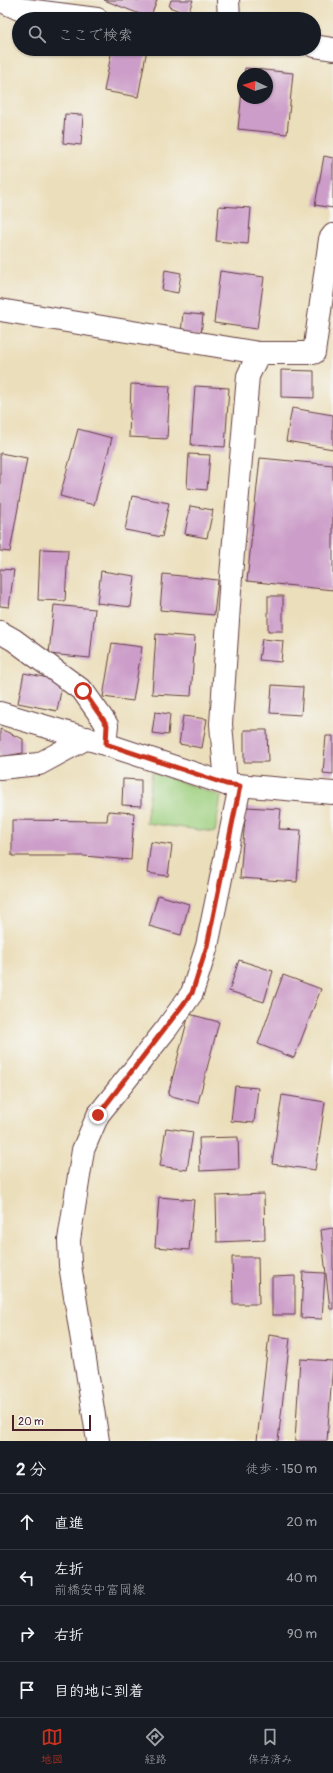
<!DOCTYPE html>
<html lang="ja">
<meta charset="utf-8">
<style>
:root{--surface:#171b24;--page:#20242c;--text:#f1f3f6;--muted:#9ea1a6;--line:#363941;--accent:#c8321e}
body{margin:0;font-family:Pangolin,"Klee One",sans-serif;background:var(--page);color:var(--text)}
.compass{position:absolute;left:237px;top:68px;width:36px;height:36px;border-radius:50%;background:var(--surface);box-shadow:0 1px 3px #0004;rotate:274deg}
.scale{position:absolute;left:12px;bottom:10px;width:79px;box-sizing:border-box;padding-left:4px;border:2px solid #4a1f2b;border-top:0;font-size:11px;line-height:14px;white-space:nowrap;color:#4a1f2b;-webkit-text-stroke:3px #f6f6f2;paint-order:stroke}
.stop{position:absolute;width:12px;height:12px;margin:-9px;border:3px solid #c8321e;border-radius:50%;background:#fff}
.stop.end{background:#c8321e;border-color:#fff;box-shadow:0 1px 4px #0008}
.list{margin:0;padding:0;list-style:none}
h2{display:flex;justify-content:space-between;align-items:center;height:52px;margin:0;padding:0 16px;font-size:17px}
h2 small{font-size:13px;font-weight:400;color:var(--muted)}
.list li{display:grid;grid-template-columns:26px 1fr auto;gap:12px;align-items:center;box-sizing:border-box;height:56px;padding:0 16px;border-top:1px solid var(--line)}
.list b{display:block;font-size:15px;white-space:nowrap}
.list p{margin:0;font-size:13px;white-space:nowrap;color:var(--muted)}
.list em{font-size:13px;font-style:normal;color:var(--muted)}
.icon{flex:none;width:22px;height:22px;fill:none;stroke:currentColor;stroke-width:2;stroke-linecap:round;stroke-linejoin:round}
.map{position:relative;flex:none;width:333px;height:1441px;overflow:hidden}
.search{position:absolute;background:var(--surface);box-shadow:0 1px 3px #0004;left:12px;right:12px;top:12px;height:44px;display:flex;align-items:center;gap:10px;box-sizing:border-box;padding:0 14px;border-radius:22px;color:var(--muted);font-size:15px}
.sheet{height:276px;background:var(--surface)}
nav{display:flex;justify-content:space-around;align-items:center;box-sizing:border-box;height:56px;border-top:1px solid var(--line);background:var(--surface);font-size:11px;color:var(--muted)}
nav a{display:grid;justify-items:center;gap:2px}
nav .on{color:var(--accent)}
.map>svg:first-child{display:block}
.green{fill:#9ed07f;stroke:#747855}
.building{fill:#cc9dc9}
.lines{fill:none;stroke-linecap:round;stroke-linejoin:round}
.minor-casing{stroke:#623c40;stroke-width:24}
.primary-casing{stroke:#623c40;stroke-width:24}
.minor{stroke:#fff;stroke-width:22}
.primary{stroke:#fff;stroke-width:22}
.route{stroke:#c8321e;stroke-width:5}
</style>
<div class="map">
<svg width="333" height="1441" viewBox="0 0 333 1441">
<rect width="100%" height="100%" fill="#f6f6f2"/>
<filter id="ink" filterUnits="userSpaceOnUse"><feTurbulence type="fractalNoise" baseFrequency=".025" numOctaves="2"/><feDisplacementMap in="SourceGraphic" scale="8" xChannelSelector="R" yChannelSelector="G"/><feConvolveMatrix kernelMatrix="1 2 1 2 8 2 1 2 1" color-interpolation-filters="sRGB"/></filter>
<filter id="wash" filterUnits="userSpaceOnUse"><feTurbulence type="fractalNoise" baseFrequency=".012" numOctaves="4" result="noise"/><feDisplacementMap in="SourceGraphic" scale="16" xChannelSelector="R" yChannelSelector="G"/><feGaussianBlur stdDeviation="0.9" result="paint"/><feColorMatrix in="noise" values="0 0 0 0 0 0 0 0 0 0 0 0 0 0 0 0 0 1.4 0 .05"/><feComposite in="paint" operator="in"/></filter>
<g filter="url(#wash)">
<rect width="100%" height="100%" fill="#ebdeba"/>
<polygon class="green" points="152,772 221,796 215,832 146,823"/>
<g id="blocks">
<g class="building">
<polygon points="104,0 157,0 150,18"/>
<polygon points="171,0 193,0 188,14 169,7"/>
<polygon points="112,49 147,49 138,97 104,91"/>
<polygon points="245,68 293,73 287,134 238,129 242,92 243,98 267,98 267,74 244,74"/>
<polygon points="65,114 83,115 81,145 63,143"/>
<polygon points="324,156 333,158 333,208 315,205"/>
<polygon points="219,206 251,208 248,244 216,241"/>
<polygon points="165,270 181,273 178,293 162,290"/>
<polygon points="220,271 264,277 257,329 214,323"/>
<polygon points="183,313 203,315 201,336 181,334"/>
<polygon points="281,370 314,371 314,398 281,397"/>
<polygon points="131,384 170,386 167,439 129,437"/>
<polygon points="195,386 229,388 225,447 191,445"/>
<polygon points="292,408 333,415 333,449 286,441"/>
<polygon points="78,429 112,438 94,505 60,496"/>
<polygon points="0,453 27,458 10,552 0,551"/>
<polygon points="189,454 210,455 207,490 187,488"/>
<polygon points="260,458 333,465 333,590 247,581"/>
<polygon points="132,496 169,503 162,537 125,530"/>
<polygon points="190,506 213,510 207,538 185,534"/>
<polygon points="40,549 68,550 65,601 38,600"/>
<polygon points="0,569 14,570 9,607 0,606"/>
<polygon points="101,571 135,576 131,607 97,603"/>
<polygon points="163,574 218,580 214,615 160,610"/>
<rect x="268" y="596" width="15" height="35"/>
<polygon points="54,605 95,609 90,658 49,654"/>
<polygon points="156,634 195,637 191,696 152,694"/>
<polygon points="262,639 283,641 281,662 259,660"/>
<polygon points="112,643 142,647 133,701 103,697"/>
<polygon points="24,673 63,681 57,711 18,703"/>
<polygon points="272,685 303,687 301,715 270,713"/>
<polygon points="155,712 170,714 168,735 152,733"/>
<polygon points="183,716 207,719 202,748 179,744"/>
<polygon points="0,729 23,739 23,753 0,757"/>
<polygon points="244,730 267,730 268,762 244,762"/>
<polygon points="326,736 333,736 333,774 323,773"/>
<polygon points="123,779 141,780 141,806 122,805"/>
<polygon points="246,807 281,809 279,829 301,830 297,882 240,878"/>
<polygon points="108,811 134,813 131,860 84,856 12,856 12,820 107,821"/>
<polygon points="151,842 172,845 168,876 147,873"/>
<polygon points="158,895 189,904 181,935 149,926"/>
<polygon points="239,960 273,971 264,1002 229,991"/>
<polygon points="283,975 321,989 294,1058 258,1044"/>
<polygon points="189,1014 219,1022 198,1103 168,1095"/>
<polygon points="235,1086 258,1088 254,1123 231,1121"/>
<polygon points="282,1095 325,1102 315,1170 272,1164"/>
<polygon points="166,1128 193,1132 187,1170 160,1166"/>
<polygon points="238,1137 239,1169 200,1171 199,1138"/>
<polygon points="264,1194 265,1240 217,1242 216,1196"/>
<polygon points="159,1197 194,1200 189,1250 155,1247"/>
<polygon points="333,1228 333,1309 330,1309 321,1230"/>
<polygon points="232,1257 258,1257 259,1304 233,1304"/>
<polygon points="303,1272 325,1273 322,1319 301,1318"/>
<polygon points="295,1276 295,1315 272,1315 272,1277"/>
<polygon points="269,1335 290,1338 278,1441 257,1441"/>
<polygon points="300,1359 333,1361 327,1441 295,1441"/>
</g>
</g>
</g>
<g filter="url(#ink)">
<use href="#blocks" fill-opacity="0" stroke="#623c40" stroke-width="1"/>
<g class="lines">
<defs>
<g id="minor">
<polyline points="0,0 19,9 97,19"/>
<polyline points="228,0 229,19"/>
<polyline points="314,46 333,49"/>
<polyline points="0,310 259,353"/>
<polyline points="0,632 14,640 83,691 107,725 105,744"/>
<polyline points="0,768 39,764 87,738"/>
<polyline points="226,784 221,724 231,576 248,376 259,353 314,353 330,239 333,235"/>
<polyline points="98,1441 70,1265 69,1240 83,1150 98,1115 167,1028 192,993 207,946 240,786"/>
</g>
<polyline id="primary" points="0,713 105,744 226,784 333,793"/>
</defs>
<use href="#minor" class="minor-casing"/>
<use href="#primary" class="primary-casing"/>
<use href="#minor" class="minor"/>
<use href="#primary" class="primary"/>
</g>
</g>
<g class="lines" filter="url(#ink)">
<polyline class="route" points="83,691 107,725 106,744 226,784 240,786 207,946 192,993 98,1115"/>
</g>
</svg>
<svg class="compass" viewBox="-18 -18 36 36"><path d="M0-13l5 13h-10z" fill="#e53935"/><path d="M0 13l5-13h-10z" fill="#9ea1a6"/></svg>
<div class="scale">20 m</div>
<div class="stop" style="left:83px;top:691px"></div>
<div class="stop end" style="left:98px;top:1115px"></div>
<div class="search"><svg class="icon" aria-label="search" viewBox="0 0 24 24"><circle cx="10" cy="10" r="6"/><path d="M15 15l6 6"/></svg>ここで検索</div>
</div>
<section class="sheet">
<h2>2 分<small>徒歩 · 150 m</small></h2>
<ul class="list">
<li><svg class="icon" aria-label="ahead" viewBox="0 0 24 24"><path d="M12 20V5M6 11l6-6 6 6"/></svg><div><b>直進</b></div><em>20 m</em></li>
<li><svg class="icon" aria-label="left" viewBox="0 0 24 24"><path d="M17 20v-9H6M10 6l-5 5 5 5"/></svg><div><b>左折</b><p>前橋安中富岡線</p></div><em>40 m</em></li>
<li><svg class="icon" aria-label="right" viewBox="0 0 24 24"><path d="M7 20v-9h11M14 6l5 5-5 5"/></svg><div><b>右折</b></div><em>90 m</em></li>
<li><svg class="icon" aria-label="arrive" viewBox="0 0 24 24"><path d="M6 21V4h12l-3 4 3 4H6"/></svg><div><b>目的地に到着</b></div></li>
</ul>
</section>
<nav>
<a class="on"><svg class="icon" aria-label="map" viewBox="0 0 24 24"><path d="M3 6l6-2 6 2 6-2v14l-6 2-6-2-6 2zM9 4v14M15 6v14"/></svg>地図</a>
<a><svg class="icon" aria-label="directions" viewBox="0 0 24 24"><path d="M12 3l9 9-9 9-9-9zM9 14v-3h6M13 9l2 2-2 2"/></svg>経路</a>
<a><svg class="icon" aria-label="saved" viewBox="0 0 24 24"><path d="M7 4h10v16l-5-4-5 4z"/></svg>保存済み</a>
</nav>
